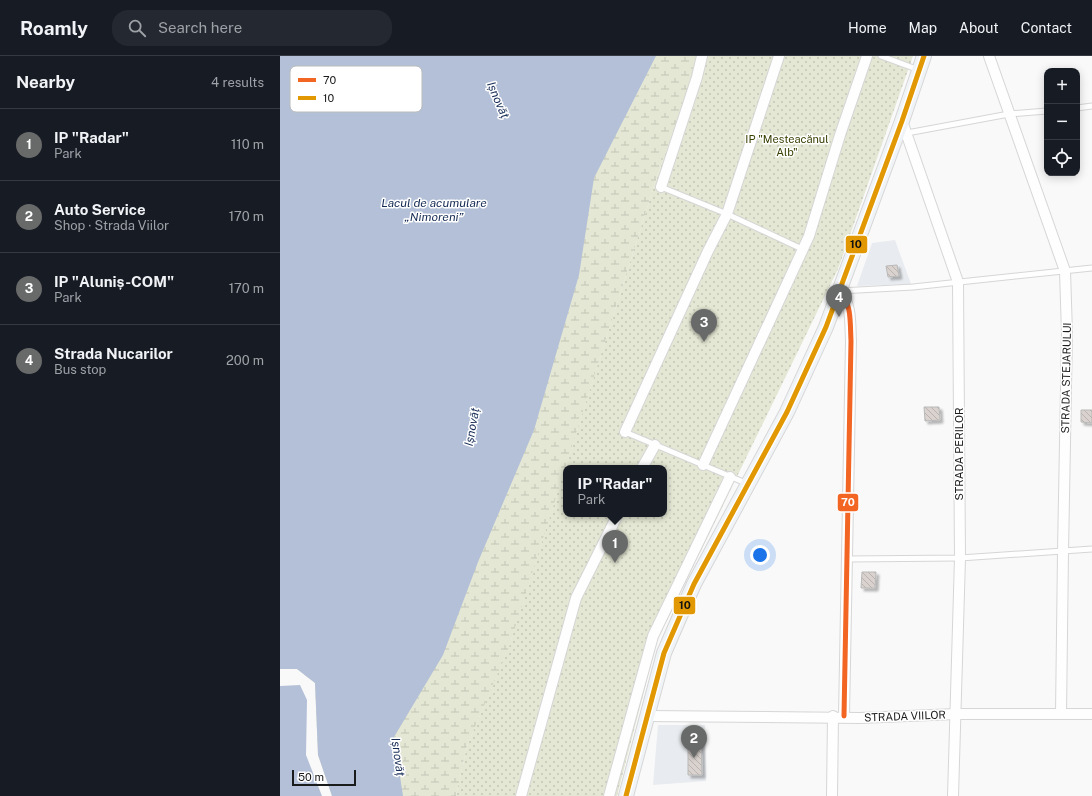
<!DOCTYPE html>
<meta charset="utf-8">
<style>
:root{--surface:#171b24;--page:#242831;--text:#f1f3f6;--muted:#9ea1a6;--line:#363941;--accent:#686969}
body{margin:0;font-family:"Public Sans",sans-serif;background:var(--page);color:var(--text)}
.controls{position:absolute;right:12px;top:12px;display:grid;overflow:hidden;border-radius:8px;box-shadow:0 2px 10px #0003}
.controls button{width:36px;height:36px;display:grid;place-items:center;padding:0;border:0;border-bottom:1px solid var(--line);background:var(--surface);color:var(--text);font:20px sans-serif}
.scale{position:absolute;left:12px;bottom:10px;width:64px;box-sizing:border-box;padding-left:4px;border:2px solid #1a1b1b;border-top:0;font-size:11px;line-height:14px;white-space:nowrap;color:#1a1b1b;-webkit-text-stroke:3px #fff;paint-order:stroke}
.you{position:absolute;left:480px;top:499px;width:14px;height:14px;margin:-10px;border:3px solid #fff;border-radius:50%;background:#1a73e8;box-shadow:0 0 0 6px #1a73e833}
.badge{display:grid;place-items:center;width:26px;height:26px;border-radius:50%;background:var(--accent);color:#fff;font-size:13px;font-weight:700}
.pin{position:absolute;translate:-50% -33px;filter:drop-shadow(0 1px 2px #0008)}
.pin::after{content:'';position:absolute;top:21px;width:14px;height:12px;background:inherit;clip-path:polygon(0 0,100% 0,50% 100%)}
.popup{position:absolute;left:283px;top:409px;width:104px;height:52px;box-sizing:border-box;display:grid;place-content:center;border-radius:8px;background:var(--surface);filter:drop-shadow(0 1px 3px #0005);font-size:13px;white-space:nowrap;color:var(--muted)}
.popup b{font-size:15px;color:var(--text)}
.popup::after{content:'';position:absolute;left:50%;top:100%;margin-left:-8px;border:8px solid transparent;border-top-color:var(--surface)}
.list{margin:0;padding:0;list-style:none}
h2{display:flex;justify-content:space-between;align-items:center;height:52px;margin:0;padding:0 16px;font-size:17px}
h2 small{font-size:13px;font-weight:400;color:var(--muted)}
.list li{display:grid;grid-template-columns:26px 1fr auto;gap:12px;align-items:center;box-sizing:border-box;height:72px;padding:0 16px;border-top:1px solid var(--line)}
.list b{display:block;font-size:15px;white-space:nowrap}
.list p{margin:0;font-size:13px;white-space:nowrap;color:var(--muted)}
.list em{font-size:13px;font-style:normal;color:var(--muted)}
.icon{flex:none;width:22px;height:22px;fill:none;stroke:currentColor;stroke-width:2;stroke-linecap:round;stroke-linejoin:round}
.map{position:relative;flex:none;width:812px;height:740px;overflow:hidden}
header{display:flex;align-items:center;gap:24px;box-sizing:border-box;height:56px;padding:0 20px;background:var(--surface);border-bottom:1px solid var(--line)}
header strong{font-size:19px}
nav{display:flex;gap:22px;margin-inline-start:auto;font-size:14px}
.search{width:280px;height:36px;background:var(--page);display:flex;align-items:center;gap:10px;box-sizing:border-box;padding:0 14px;border-radius:16px;color:var(--muted);font-size:15px}
main{display:flex}
aside{flex:1;background:var(--surface)}
.map>svg:first-child{display:block}
.built{fill:#e8ebef}
.wetland{fill:url(#wetland-marsh)}
.garden{fill:url(#garden-dots);fill-rule:evenodd}
.water{fill:#b3c0d7}
.building{fill:url(#building-back-hatch);stroke:#b9b9b9;filter:url(#shadow)}
.lines{fill:none;stroke-linecap:round;stroke-linejoin:round}
.service-casing{stroke:#d6d6d6;stroke-width:7}
.minor-casing{stroke:#d6d6d6;stroke-width:12}
.secondary-casing{stroke:#d6d6d6;stroke-width:16}
.service{stroke:#fefefe;stroke-width:5}
.minor{stroke:#fefefe;stroke-width:10}
.secondary{stroke:#f1f4f7;stroke-width:14}
.bus-1-casing{stroke:#fff;stroke-width:8}
.bus-2-casing{stroke:#fff;stroke-width:8}
.bus-1{stroke:#f26522;stroke-width:5}
.bus-2{stroke:#e19803;stroke-width:5}
.labels{text-anchor:middle;stroke-width:3;stroke-linejoin:round;paint-order:stroke}
.park-label{font-size:11px;fill:#383f00;stroke:#fff}
.street-label{font-size:11px;fill:#1a1b1b;stroke:#fff}
.water-label{font-size:12px;font-style:italic;fill:#152b55;stroke:#fff}
.key{fill:#fff;stroke:#babbbb;stroke-width:1}
.key-label{font-size:11px;fill:#1a1b1b}
.line-badge{stroke:#fff;stroke-width:1.5}
.badge-label{font-size:11px;text-anchor:middle;font-weight:bold;fill:#fff}
.pale-badge-label{font-size:11px;text-anchor:middle;font-weight:bold;fill:#111}
</style>
<header>
<strong>Roamly</strong>
<div class="search"><svg class="icon" aria-label="search" viewBox="0 0 24 24"><circle cx="10" cy="10" r="6"/><path d="M15 15l6 6"/></svg>Search here</div>
<nav><a>Home</a><a>Map</a><a>About</a><a>Contact</a></nav>
</header>
<main>
<aside>
<h2>Nearby<small>4 results</small></h2>
<ul class="list">
<li><span class="badge">1</span><div><b>IP &quot;Radar&quot;</b><p>Park</p></div><em>110 m</em></li>
<li><span class="badge">2</span><div><b>Auto Service</b><p>Shop · Strada Viilor</p></div><em>170 m</em></li>
<li><span class="badge">3</span><div><b>IP &quot;Aluniș-COM&quot;</b><p>Park</p></div><em>170 m</em></li>
<li><span class="badge">4</span><div><b>Strada Nucarilor</b><p>Bus stop</p></div><em>200 m</em></li>
</ul>
</aside>
<div class="map">
<svg width="812" height="740" viewBox="0 0 812 740">
<defs>
<pattern id="wetland-marsh" width="20" height="14" patternUnits="userSpaceOnUse"><rect width="20" height="14" fill="#e4e7d3"/><path d="M1 5h8M5 5V1M11 12h8M15 12V8" fill="none" stroke="#c3c6b5"/></pattern>
<pattern id="garden-dots" width="8" height="8" patternUnits="userSpaceOnUse"><rect width="8" height="8" fill="#e4e7d3"/><path d="M2 2h.1M6 6h.1" fill="none" stroke="#c3c6b5" stroke-width="1.8" stroke-linecap="round"/></pattern>
<pattern id="building-back-hatch" width="6" height="6" patternUnits="userSpaceOnUse"><rect width="6" height="6" fill="#d9d2ce"/><path d="M-1 5l2 2M0 0l6 6M5-1l2 2" fill="none" stroke="#bab4b0"/></pattern>
<filter id="shadow"><feDropShadow dx="3" dy="3" stdDeviation="1" flood-color="#0004"/></filter>
</defs>
<rect width="100%" height="100%" fill="#f9f9f9"/>
<g class="built">
<polygon points="615,184 631,228 577,230 592,187"/>
<polygon points="378,669 425,669 426,725 373,729"/>
</g>
<polygon class="wetland" points="367,0 417,0 416,10 375,127 229,592 187,690 176,740 52,740 38,699 35,627 17,613 0,613 305,118"/>
<path class="garden" d="M417,0h216l-75,213 -181,372 -40,155h-161l11,-50 42,-99 146,-464 41,-117zM286,412h98v46h-98z"/>
<g class="water">
<polygon points="0,0 376,0 314,122 299,219 254,374 198,506 163,599 114,681 123,740 52,740 38,699 35,627 17,613 0,613"/>
<polygon points="20,629 27,644 26,699 42,740 0,740 0,630"/>
</g>
<g class="building">
<polygon points="617,209 619,220 608,221 606,210"/>
<polygon points="644,351 659,351 660,364 645,365"/>
<polygon points="801,354 812,354 812,367 801,366"/>
<polygon points="582,516 596,516 595,532 581,532"/>
<polygon points="408,677 421,677 422,719 408,719"/>
</g>
<g class="lines">
<defs>
<g id="service">
<polyline points="601,0 639,14"/>
<polyline points="797,52 812,50"/>
<polyline points="627,77 729,58 767,55"/>
<polyline points="381,131 447,158 522,193"/>
<polyline points="560,235 633,231 812,212"/>
<polyline points="345,376 468,428"/>
<polyline points="567,503 680,502 812,493"/>
</g>
<g id="minor">
<polyline points="709,0 785,215 787,277 783,496 781,658"/>
<polyline points="622,65 678,226 680,502 673,740"/>
<polyline points="381,131 417,21 422,0"/>
<path d="M560,235c12,13 10,33 11,50l-7,375"/>
<polyline points="345,376 428,195 447,158 499,0"/>
<polyline points="423,409 529,180 560,79 587,0"/>
<polyline points="362,412 375,389"/>
<polyline points="366,660 580,662 676,658 812,658"/>
<polyline points="241,740 296,542 338,458"/>
<polyline points="329,740 373,580 450,421"/>
<polyline points="552,740 553,660"/>
</g>
<polyline id="secondary" points="346,740 384,597 414,528 507,356 546,271 622,65 644,0"/>
</defs>
<use href="#service" class="service-casing"/>
<use href="#minor" class="minor-casing"/>
<use href="#secondary" class="secondary-casing"/>
<use href="#service" class="service"/>
<use href="#minor" class="minor"/>
<use href="#secondary" class="secondary"/>
<defs>
<path id="bus-1" d="M560,235c12,13 10,33 11,50l-7,375"/>
<polyline id="bus-2" points="346,740 384,597 414,528 507,356 546,271 622,65 644,0"/>
</defs>
<use href="#bus-1" class="bus-1-casing"/>
<use href="#bus-2" class="bus-2-casing"/>
<use href="#bus-1" class="bus-1"/>
<use href="#bus-2" class="bus-2"/>
</g>
<g class="labels">
<g class="park-label">
<text x="507" y="87">IP "Mesteacănul<tspan x="507" dy="13">Alb"</tspan></text>
</g>
<g class="street-label">
<text transform="translate(786 322) rotate(-89)" y="4">STRADA STEJARULUI</text>
<text transform="translate(679 398) rotate(-90)" y="4">STRADA PERILOR</text>
<text transform="translate(625 660) rotate(-2)" y="4">STRADA VIILOR</text>
</g>
<g class="water-label">
<text transform="translate(218 44) rotate(67)" y="4">Ișnovăț</text>
<text x="154" y="151">Lacul de acumulare<tspan x="154" dy="14">„Nimoreni”</tspan></text>
<text transform="translate(192 371) rotate(-80)" y="4">Ișnovăț</text>
<text transform="translate(118 701) rotate(82)" y="4">Ișnovăț</text>
</g>
</g>
<rect x="10" y="10" width="132" height="46" rx="6" class="key"/>
<rect x="18" y="22" width="18" height="4" fill="#f26522"/>
<rect x="18" y="40" width="18" height="4" fill="#e19803"/>
<g class="key-label">
<text x="43" y="28">70</text>
<text x="43" y="46">10</text>
</g>
<g class="line-badge">
<rect x="565" y="179" width="23" height="19" rx="4" fill="#e19803"/>
<rect x="557" y="437" width="22" height="19" rx="4" fill="#f26522"/>
<rect x="393" y="540" width="23" height="19" rx="4" fill="#e19803"/>
</g>
<g class="badge-label">
<text x="568" y="450">70</text>
</g>
<g class="pale-badge-label">
<text x="576" y="192">10</text>
<text x="405" y="553">10</text>
</g>
</svg>
<div class="controls">
<button>+</button>
<button>−</button>
<button><svg class="icon" aria-label="locate" viewBox="0 0 24 24"><circle cx="12" cy="12" r="6"/><path d="M12 2v4M12 18v4M2 12h4M18 12h4"/></svg></button>
</div>
<div class="scale">50 m</div>
<div class="you"></div>
<div class="pin badge" style="left:335px;top:507px">1</div>
<div class="popup"><b>IP &quot;Radar&quot;</b>Park</div>
<div class="pin badge" style="left:414px;top:702px">2</div>
<div class="pin badge" style="left:424px;top:286px">3</div>
<div class="pin badge" style="left:559px;top:261px">4</div>
</div>
</main>
